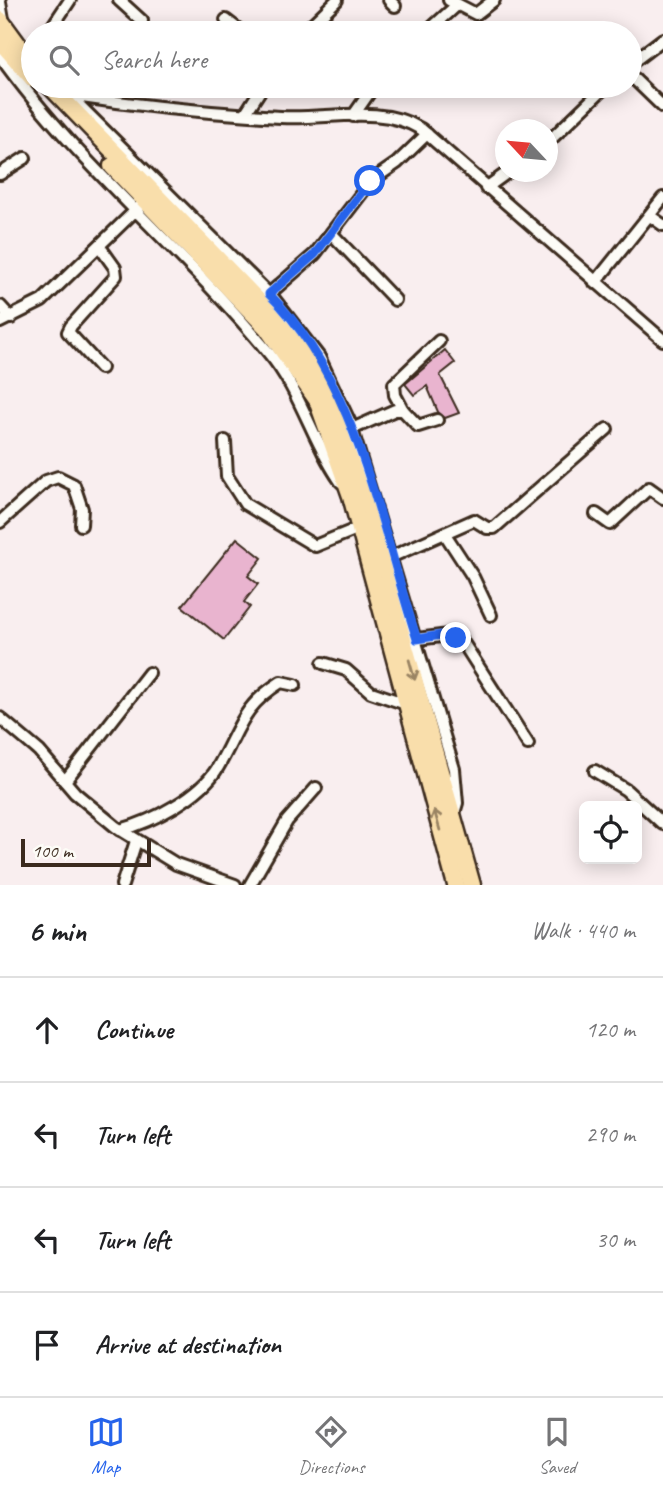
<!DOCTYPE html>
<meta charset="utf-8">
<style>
:root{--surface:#fff;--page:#f2f2f2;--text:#202124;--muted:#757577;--line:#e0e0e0;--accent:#2563eb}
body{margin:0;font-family:Caveat,sans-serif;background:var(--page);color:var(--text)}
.controls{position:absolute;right:21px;bottom:21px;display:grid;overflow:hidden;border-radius:10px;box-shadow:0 4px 18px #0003}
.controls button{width:63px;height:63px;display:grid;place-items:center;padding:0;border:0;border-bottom:2px solid var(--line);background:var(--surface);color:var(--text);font:35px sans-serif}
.compass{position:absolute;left:495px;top:119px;width:63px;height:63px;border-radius:50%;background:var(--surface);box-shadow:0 4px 18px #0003;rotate:296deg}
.scale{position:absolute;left:21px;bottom:18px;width:130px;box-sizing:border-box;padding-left:7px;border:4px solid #3b2a1e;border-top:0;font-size:19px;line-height:24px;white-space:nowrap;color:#3b2a1e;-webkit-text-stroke:5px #fdfcf7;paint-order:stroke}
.stop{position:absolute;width:21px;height:21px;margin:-16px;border:5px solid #2563eb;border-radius:50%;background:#fff}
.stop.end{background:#2563eb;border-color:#fff;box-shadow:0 2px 7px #0008}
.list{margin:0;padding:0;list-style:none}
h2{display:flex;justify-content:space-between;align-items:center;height:91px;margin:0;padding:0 28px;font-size:30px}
h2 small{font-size:23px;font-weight:400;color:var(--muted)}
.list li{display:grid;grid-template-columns:46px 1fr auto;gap:21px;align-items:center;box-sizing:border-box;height:105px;padding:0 28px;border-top:2px solid var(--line)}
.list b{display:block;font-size:26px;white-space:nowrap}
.list em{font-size:23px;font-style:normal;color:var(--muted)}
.icon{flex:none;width:38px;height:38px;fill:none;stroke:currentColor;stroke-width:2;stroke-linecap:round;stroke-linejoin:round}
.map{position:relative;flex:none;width:663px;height:885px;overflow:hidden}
.search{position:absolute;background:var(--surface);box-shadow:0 4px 18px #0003;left:21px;right:21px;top:21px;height:77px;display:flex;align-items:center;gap:18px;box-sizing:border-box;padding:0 24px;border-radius:38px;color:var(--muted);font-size:26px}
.sheet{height:511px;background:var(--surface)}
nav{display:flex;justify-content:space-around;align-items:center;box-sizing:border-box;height:98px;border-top:2px solid var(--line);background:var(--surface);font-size:19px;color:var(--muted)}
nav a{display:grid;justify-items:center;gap:4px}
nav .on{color:var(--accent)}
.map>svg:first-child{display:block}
.building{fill:#e9b4cf;stroke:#3b2a1e;stroke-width:2}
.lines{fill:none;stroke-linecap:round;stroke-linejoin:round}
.minor-casing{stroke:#3b2a1e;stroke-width:16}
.highway-casing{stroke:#3b2a1e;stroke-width:21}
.minor{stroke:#fdfcf7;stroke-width:10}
.highway{stroke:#f9deab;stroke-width:16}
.oneway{stroke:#9a8464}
.route{stroke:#2563eb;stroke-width:9}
</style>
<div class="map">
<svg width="663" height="885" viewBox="0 0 663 885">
<rect width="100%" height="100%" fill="#f9eeef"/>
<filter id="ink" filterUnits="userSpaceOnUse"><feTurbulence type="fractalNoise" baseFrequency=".0143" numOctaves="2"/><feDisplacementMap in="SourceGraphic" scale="14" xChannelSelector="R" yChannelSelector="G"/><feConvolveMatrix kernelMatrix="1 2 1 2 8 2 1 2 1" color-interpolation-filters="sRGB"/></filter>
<g filter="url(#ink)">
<g class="building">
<polygon points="445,350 455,363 440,375 459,413 445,418 438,412 427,386 414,395 405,384"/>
<polygon points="237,538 262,558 248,576 258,584 244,602 250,607 224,640 182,606"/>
</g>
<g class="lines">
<defs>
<g id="minor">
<polyline points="119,0 142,21"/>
<polyline points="389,0 395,6"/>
<polyline points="449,0 476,14 494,0"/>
<polyline points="0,2 4,25"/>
<polyline points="226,20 243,33"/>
<polyline points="48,33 70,0"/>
<polyline points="303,33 337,0"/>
<polyline points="426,33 457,5"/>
<path d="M0,56c77,108 184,194 268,296 33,39 44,89 73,130"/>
<polyline points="630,64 663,39"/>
<polyline points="630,75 663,107"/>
<path d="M68,95c71,11 142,18 213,22 46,3 99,-13 140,12l242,211"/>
<polyline points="74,100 274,299 319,357 350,423 454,769 457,803 454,813"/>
<polyline points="245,114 263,86"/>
<polyline points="353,116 374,86"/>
<polyline points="548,142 606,86"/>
<polyline points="0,174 25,158"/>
<polyline points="486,188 508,172"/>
<polyline points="650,216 663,225"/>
<polyline points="332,234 395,300"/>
<polyline points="100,247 115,268 116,276 71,326 68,332 101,368"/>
<polyline points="595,283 663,198"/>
<polyline points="269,294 315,254 371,181 397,163 427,134"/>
<polyline points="0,306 11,318"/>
<polyline points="0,322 42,301 139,207"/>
<polyline points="403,410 395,395 394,384 439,341"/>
<polyline points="352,429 395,410 403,410 418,426 437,420"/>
<polyline points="225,441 227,476 245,504 315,546 359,528"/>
<polyline points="596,514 610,524 649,488 663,498"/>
<polyline points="0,522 46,481 58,477 74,485 82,509 81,525"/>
<polyline points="445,534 473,577 491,615"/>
<polyline points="384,560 474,520 487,528 494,528 607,429"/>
<polyline points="417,639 449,635 462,641 528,744"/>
<polyline points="323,663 346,670 371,692 406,704"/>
<polyline points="0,718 39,751 75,793 116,827 176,864 235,885"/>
<polyline points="595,771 626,790 663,824"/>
<polyline points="65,781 149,673"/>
<path d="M120,830c32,-8 81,-34 98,-63 22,-38 23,-60 63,-85l14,3"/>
<polyline points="122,885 136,841"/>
<polyline points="250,885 287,821 316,788"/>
</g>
<g id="highway">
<polyline points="0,20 33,65"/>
<polyline points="0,41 33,79"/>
<polyline points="50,86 273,316 307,359 327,395 363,498 472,885"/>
<polyline points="112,166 267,328 317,400 351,496 456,885"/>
</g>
</defs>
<use href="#minor" class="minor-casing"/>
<use href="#highway" class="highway-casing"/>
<use href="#minor" class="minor"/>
<use href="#highway" class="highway"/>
</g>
<defs><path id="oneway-shaft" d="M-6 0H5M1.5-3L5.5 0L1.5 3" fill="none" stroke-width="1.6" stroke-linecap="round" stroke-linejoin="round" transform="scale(1.75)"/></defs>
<g class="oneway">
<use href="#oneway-shaft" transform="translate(412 670) rotate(74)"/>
<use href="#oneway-shaft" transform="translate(437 820) rotate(-106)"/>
</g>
</g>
<g class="lines" filter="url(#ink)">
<path class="route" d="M370,181l-55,73 -46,40c88,85 111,232 148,345l24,-4 15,3"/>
</g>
</svg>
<div class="controls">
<button><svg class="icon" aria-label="locate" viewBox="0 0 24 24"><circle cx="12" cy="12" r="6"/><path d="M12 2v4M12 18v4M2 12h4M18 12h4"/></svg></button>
</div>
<svg class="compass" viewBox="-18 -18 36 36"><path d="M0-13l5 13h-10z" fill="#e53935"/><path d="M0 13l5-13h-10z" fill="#757577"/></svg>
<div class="scale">100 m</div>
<div class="stop" style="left:370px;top:181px"></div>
<div class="stop end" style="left:456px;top:638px"></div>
<div class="search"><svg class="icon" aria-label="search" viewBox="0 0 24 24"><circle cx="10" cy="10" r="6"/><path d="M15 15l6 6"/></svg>Search here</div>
</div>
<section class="sheet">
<h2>6 min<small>Walk · 440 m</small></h2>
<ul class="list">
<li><svg class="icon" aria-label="ahead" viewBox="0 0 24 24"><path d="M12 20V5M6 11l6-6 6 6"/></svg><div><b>Continue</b></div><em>120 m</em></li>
<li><svg class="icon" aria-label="left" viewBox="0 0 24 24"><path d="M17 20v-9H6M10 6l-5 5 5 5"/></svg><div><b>Turn left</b></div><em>290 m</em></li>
<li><svg class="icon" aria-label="left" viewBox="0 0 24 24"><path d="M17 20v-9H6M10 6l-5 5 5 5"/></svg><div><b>Turn left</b></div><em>30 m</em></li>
<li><svg class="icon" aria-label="arrive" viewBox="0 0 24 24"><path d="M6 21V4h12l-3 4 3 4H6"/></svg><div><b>Arrive at destination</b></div></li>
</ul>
</section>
<nav>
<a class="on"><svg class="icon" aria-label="map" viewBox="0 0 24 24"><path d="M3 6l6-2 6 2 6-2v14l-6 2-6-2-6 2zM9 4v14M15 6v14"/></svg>Map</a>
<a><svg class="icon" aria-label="directions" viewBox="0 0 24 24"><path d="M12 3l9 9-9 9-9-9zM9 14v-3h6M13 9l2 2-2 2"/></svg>Directions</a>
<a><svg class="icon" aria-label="saved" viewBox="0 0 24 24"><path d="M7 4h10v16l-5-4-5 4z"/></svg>Saved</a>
</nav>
